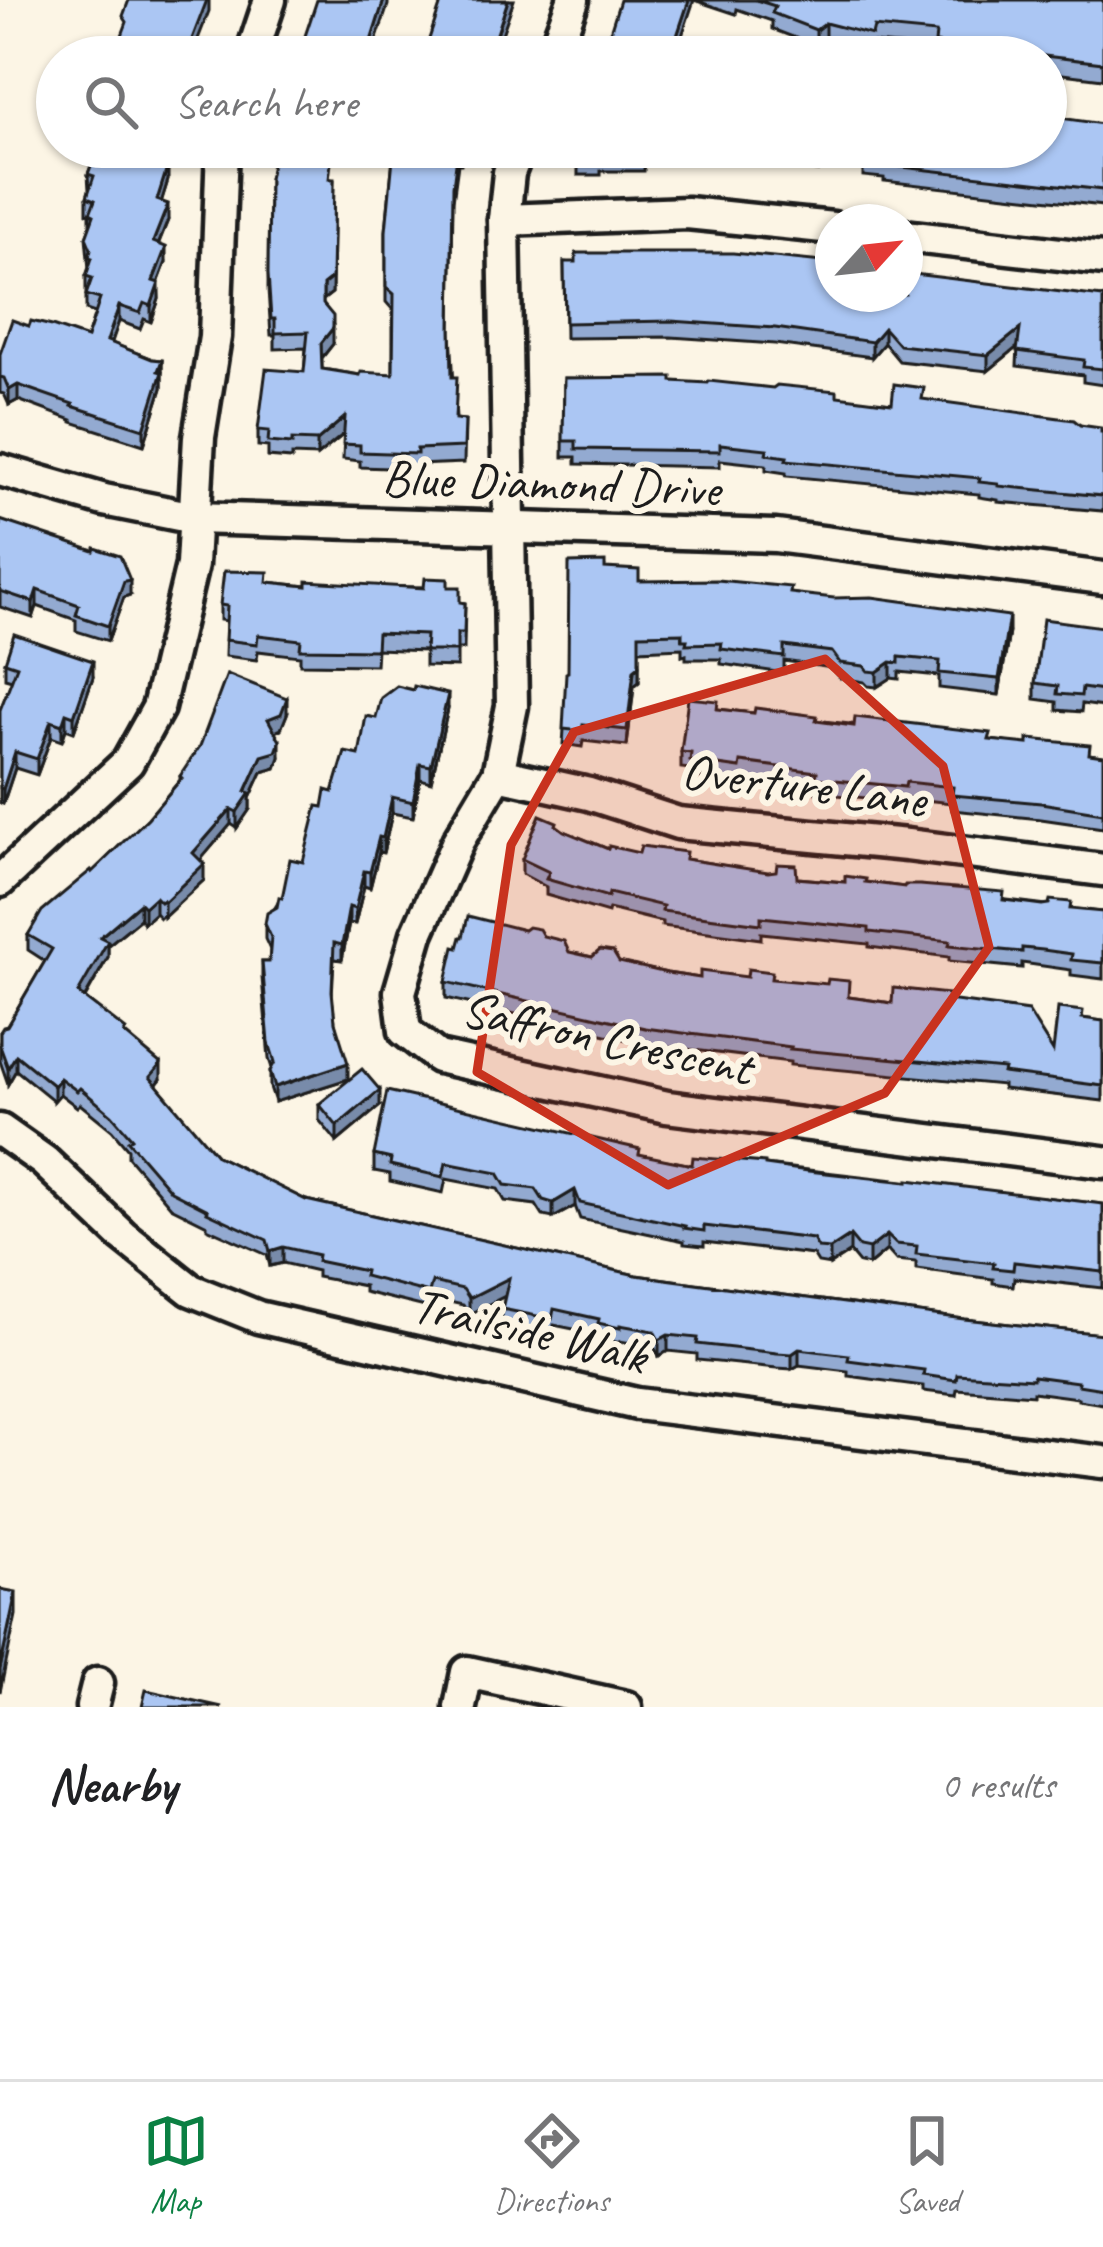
<!DOCTYPE html>
<style>
:root{--surface:#fff;--page:#f2f2f2;--text:#202124;--muted:#757577;--line:#e0e0e0;--accent:#0b8043}
body{margin:0;font-family:Caveat,sans-serif;background:var(--page);color:var(--text)}
.compass{position:absolute;left:815px;top:204px;width:108px;height:108px;border-radius:50%;background:var(--surface);box-shadow:0 3px 9px #0004;rotate:63deg}
.list{margin:0;padding:0;list-style:none}
h2{display:flex;justify-content:space-between;align-items:center;height:156px;margin:0;padding:0 48px;font-size:51px}
h2 small{font-size:39px;font-weight:400;color:var(--muted)}
.icon{flex:none;width:66px;height:66px;fill:none;stroke:currentColor;stroke-width:2;stroke-linecap:round;stroke-linejoin:round}
.map{position:relative;flex:none;width:1103px;height:1707px;overflow:hidden}
.search{position:absolute;background:var(--surface);box-shadow:0 3px 9px #0004;left:36px;right:36px;top:36px;height:132px;display:flex;align-items:center;gap:30px;box-sizing:border-box;padding:0 42px;border-radius:66px;color:var(--muted);font-size:45px}
.sheet{height:372px;background:var(--surface)}
nav{display:flex;justify-content:space-around;align-items:center;box-sizing:border-box;height:168px;border-top:3px solid var(--line);background:var(--surface);font-size:33px;color:var(--muted)}
nav a{display:grid;justify-items:center;gap:6px}
nav .on{color:var(--accent)}
.map>svg:first-child{display:block}
.lines{fill:none;stroke-linecap:round;stroke-linejoin:round}
.minor-casing{stroke:#1c1c1c;stroke-width:39}
.minor{stroke:#fcf5e5;stroke-width:30}
.wall{fill:#93aad1;stroke:#1c1c1c;stroke-width:3}
.shaded-wall{fill:#788baa;stroke:#1c1c1c;stroke-width:3}
.building{fill:#abc6f3;stroke:#1c1c1c;stroke-width:3}
.marked{fill:#c8321e;fill-opacity:0.2;stroke:#c8321e;stroke-width:9;stroke-linejoin:round}
.labels{text-anchor:middle;stroke-width:12;stroke-linejoin:round;paint-order:stroke}
.street-label{font-size:51px;fill:#1c1c1c;stroke:#fcf5e5}
</style>
<div class="map">
<svg width="1103" height="1707" viewBox="0 0 1103 1707">
<rect width="100%" height="100%" fill="#fcf5e5"/>
<filter id="ink" filterUnits="userSpaceOnUse"><feTurbulence type="fractalNoise" baseFrequency=".00833" numOctaves="2"/><feDisplacementMap in="SourceGraphic" scale="24" xChannelSelector="R" yChannelSelector="G"/><feConvolveMatrix kernelMatrix="1 2 1 2 8 2 1 2 1" color-interpolation-filters="sRGB"/></filter>
<g filter="url(#ink)">
<g class="lines">
<defs>
<g id="minor">
<polyline points="251,57 270,0"/>
<polyline points="552,57 573,0"/>
<polyline points="519,147 509,173 504,220 512,706 498,774 458,841 417,934 400,992 405,1031 438,1057 667,1107 1103,1162"/>
<polyline points="504,220 687,213 833,228"/>
<polyline points="905,236 1103,259"/>
<polyline points="0,470 104,500 194,518 776,536 1103,578"/>
<polyline points="498,774 589,794 678,823 907,845 1103,870"/>
<polyline points="0,881 128,762 158,708 192,565 199,437 215,337 222,147"/>
<polyline points="0,1130 44,1161 123,1236 191,1290 258,1317 637,1404 1103,1462"/>
<polyline points="92,1707 98,1683"/>
<polyline points="460,1707 467,1672 626,1707"/>
</g>
</defs>
<use href="#minor" class="minor-casing"/>
<use href="#minor" class="minor"/>
</g>
<g class="wall">
<polygon points="620,0 1103,0 1103,79 1046,72 1046,57 935,57 935,48 874,43 872,51 825,39 816,46 772,29 772,21 737,9 736,14 694,0"/>
<polygon points="1103,124 1103,206 884,181 884,178 863,176 863,169 819,163 818,171 712,159 712,151 702,149 702,147 1046,147"/>
<polygon points="87,147 165,147 160,162 168,180 161,202 168,220 158,244 166,262 158,283 159,299 151,322 144,319 140,329 119,321 111,343 152,359 162,360 162,388 144,445 72,422 72,420 18,400 9,405 4,394 0,393 0,354 29,326 87,338 95,313 86,310 86,276 89,269 86,237 90,227 90,214 87,213 87,197 89,190 88,174 96,152"/>
<polygon points="394,147 463,147 461,164 458,164 453,201 451,333 456,419 465,420 464,463 417,465 417,469 360,467 360,461 343,459 344,434 317,456 292,455 292,459 268,457 268,447 258,446 258,430 304,372 306,348 275,349 275,335 271,335 268,289 269,179 331,179 332,293 323,300 323,305 333,344 322,358 322,369 360,375 393,374 393,310 386,302 386,231"/>
<polygon points="578,147 645,147 644,171 601,171 601,175 578,175"/>
<polygon points="564,262 833,294 1103,297 1103,385 1083,382 1083,375 1017,366 1018,346 988,371 899,361 884,343 872,357 775,344 671,337 565,338"/>
<polygon points="564,378 672,381 892,403 924,400 1080,425 1103,432 1103,511 998,502 998,500 979,497 979,494 786,476 786,473 766,470 766,465 720,460 720,467 576,464 576,457 563,457"/>
<polygon points="0,520 130,595 124,597 108,641 76,631 76,620 37,606 33,618 0,607"/>
<polygon points="605,568 639,581 790,593 1009,632 999,695 939,688 939,676 899,672 899,679 891,678 877,687 868,686 864,682 840,678 832,668 784,661 784,673 721,664 721,659 686,659 686,655 682,656 682,648 639,650 639,682 634,686 627,746 583,741 582,747 563,744 568,672"/>
<polygon points="268,582 307,586 448,587 460,602 465,603 464,649 457,649 457,667 425,666 425,651 377,649 376,665 300,664 300,656 258,651 257,660 225,656 226,621 220,620 220,605"/>
<polygon points="1103,627 1103,707 1082,704 1081,712 1057,710 1057,702 1035,699 1035,683"/>
<polygon points="5,662 93,677 74,732 66,729 62,741 51,737 37,775 15,768 3,804 0,803 0,710 12,680 5,678"/>
<polygon points="448,709 431,782 420,779 413,817 392,813 383,853 379,852 370,888 364,886 355,924 349,923 342,960 334,959 332,997 335,1022 348,1079 275,1102 270,1087 270,1071 272,1068 269,1059 262,978 262,962 269,962 270,950 265,939 265,924 303,862 323,807 359,755 376,718"/>
<polygon points="718,709 991,740 1103,756 1103,828 1041,819 952,810 952,803 906,798 905,802 816,793 816,787 741,778 740,784 690,776 690,769 681,768 681,752"/>
<polygon points="287,714 281,729 275,732 280,757 276,768 262,772 250,798 250,809 237,828 231,824 200,860 204,880 164,917 163,915 160,918 155,913 144,923 140,919 108,945 108,957 85,998 126,1035 161,1079 156,1085 217,1156 306,1200 636,1275 964,1319 1103,1334 1103,1404 1078,1400 1078,1398 1033,1392 1033,1395 957,1389 956,1395 923,1391 923,1386 848,1376 848,1371 799,1365 792,1369 777,1368 697,1360 697,1354 668,1351 659,1356 654,1347 620,1341 620,1343 598,1338 598,1334 554,1325 552,1335 502,1325 502,1309 505,1296 469,1314 463,1305 432,1298 429,1308 364,1292 364,1286 317,1277 317,1271 283,1263 270,1266 267,1255 207,1228 207,1225 171,1207 128,1157 128,1149 112,1130 80,1104 77,1107 60,1094 54,1101 16,1070 8,1084 0,1061 0,1032 7,1026 45,961 28,950 28,935 148,818 180,780 180,776"/>
<polygon points="557,826 564,831 608,849 686,859 797,878 845,882 865,882 1103,912 1103,979 1071,975 1071,970 1022,963 1022,968 949,961 949,957 869,947 869,944 761,933 761,939 662,926 662,922 609,909 608,913 546,895 546,887 522,874 522,859"/>
<polygon points="543,936 569,952 667,973 700,978 772,979 849,997 892,1003 949,1000 1053,1051 1083,1018 1103,1021 1103,1101 1003,1089 1003,1085 790,1065 790,1062 645,1044 446,998 446,982 458,948"/>
<polygon points="319,1104 380,1106 337,1142 319,1120"/>
<polygon points="374,1155 640,1155 692,1165 765,1165 1103,1204 1103,1288 1014,1278 1013,1286 993,1283 993,1279 916,1269 916,1262 896,1260 887,1250 869,1265 859,1263 850,1252 830,1265 818,1263 813,1255 704,1242 704,1246 684,1244 684,1241 580,1219 575,1206 553,1218 543,1216 536,1205 505,1201 498,1189 446,1179 443,1193 390,1181 390,1174 374,1171"/>
</g>
<g class="shaded-wall">
<polygon points="206,0 209,0 209,11 191,57 185,57"/>
<polygon points="384,0 388,0 388,5 371,57 366,57"/>
<polygon points="508,0 514,0 494,57 491,57 492,49"/>
<polygon points="689,0 694,0 675,57 670,57"/>
<polygon points="825,23 825,39 816,46 816,30"/>
<polygon points="160,147 165,147 156,176 156,160"/>
<polygon points="168,165 168,180 157,216 157,200"/>
<polygon points="334,179 332,293 323,300 323,285"/>
<polygon points="168,204 168,220 153,258 153,242"/>
<polygon points="166,247 166,262 153,297 153,281"/>
<polygon points="159,283 159,299 151,322 151,306"/>
<polygon points="119,306 119,321 107,357 107,341"/>
<polygon points="333,328 333,344 321,359 321,343"/>
<polygon points="884,328 884,343 872,357 872,342"/>
<polygon points="1020,329 1020,345 988,371 988,355"/>
<polygon points="162,360 162,388 144,445 144,429"/>
<polygon points="18,385 18,400 9,405 9,390"/>
<polygon points="345,417 345,433 317,456 317,441"/>
<polygon points="130,580 130,595 124,597 108,641 108,626 124,581"/>
<polygon points="37,590 37,606 33,618 33,602"/>
<polygon points="1009,616 1009,632 999,695 999,679"/>
<polygon points="93,661 93,677 74,732 74,716"/>
<polygon points="891,662 891,678 877,687 877,672"/>
<polygon points="639,666 639,682 634,686 627,746 634,670"/>
<polygon points="448,694 448,709 431,782 431,766"/>
<polygon points="287,698 287,714 281,729 268,735 268,719"/>
<polygon points="66,713 66,729 62,741 62,725"/>
<polygon points="51,721 51,737 37,775 37,759"/>
<polygon points="280,741 280,757 276,768 262,772 250,798 250,809 237,828 237,812 262,756"/>
<polygon points="15,752 15,768 3,804 3,789"/>
<polygon points="420,764 420,779 413,817 413,802"/>
<polygon points="392,797 392,813 383,853 383,838"/>
<polygon points="231,809 231,824 193,869 193,853"/>
<polygon points="379,837 379,852 370,888 370,872"/>
<polygon points="204,864 204,880 164,917 164,902"/>
<polygon points="364,871 364,886 355,924 355,909"/>
<polygon points="155,897 155,913 144,923 144,907"/>
<polygon points="140,903 140,919 108,945 108,957 78,1009 78,993 100,937"/>
<polygon points="349,907 349,923 342,960 342,945"/>
<polygon points="16,1055 16,1070 8,1084 8,1068"/>
<polygon points="348,1063 348,1079 275,1102 275,1087"/>
<polygon points="161,1064 161,1079 150,1093 150,1077"/>
<polygon points="60,1078 60,1094 54,1101 54,1086"/>
<polygon points="380,1090 380,1106 337,1142 337,1126"/>
<polygon points="575,1190 575,1206 553,1218 553,1203"/>
<polygon points="887,1235 887,1250 869,1265 869,1249"/>
<polygon points="850,1236 850,1252 830,1265 830,1249"/>
<polygon points="283,1247 283,1263 270,1266 270,1251"/>
<polygon points="509,1278 509,1294 469,1314 469,1298"/>
<polygon points="668,1335 668,1351 659,1356 659,1340"/>
<polygon points="799,1349 799,1365 792,1369 792,1354"/>
<polygon points="16,1592 16,1615 0,1692 0,1669"/>
</g>
<g class="building">
<polygon points="129,0 207,0 185,57 114,57 127,22 123,16"/>
<polygon points="317,0 384,0 366,57 298,57"/>
<polygon points="442,0 508,0 492,49 494,50 491,57 423,57"/>
<polygon points="620,0 689,0 670,57 606,57 609,35"/>
<polygon points="756,0 1103,0 1103,63 935,43 936,33 874,27 872,35 825,23 816,30 772,13 775,6"/>
<polygon points="1046,116 1103,124 1103,190 884,165 884,163 863,160 864,154 819,148 818,156 744,147 1046,147"/>
<polygon points="98,147 160,147 156,160 168,165 157,200 168,204 153,242 166,247 153,281 159,283 151,306 144,303 140,313 119,306 107,341 152,359 162,360 158,371 162,372 144,429 72,406 73,404 18,385 9,390 4,378 0,377 0,354 12,320 29,326 31,321 52,326 87,338 100,299 86,295 92,278 86,276 92,258 89,257 91,249 86,237 94,215 90,213 95,200 87,197 94,176 88,174"/>
<polygon points="275,147 333,147 329,179 334,179 332,278 323,285 323,304 333,316 333,328 321,343 322,369 360,375 361,372 393,374 394,294 386,287 386,231 394,147 461,147 458,148 453,186 451,328 452,377 457,377 455,419 465,420 464,447 417,449 417,454 360,452 360,445 343,444 345,417 317,441 292,440 292,444 268,442 269,431 258,430 266,369 304,372 308,332 275,333 275,319 271,319 268,274 269,179"/>
<polygon points="578,147 645,147 644,156 601,155 601,160 578,159"/>
<polygon points="576,253 733,253 833,263 833,294 905,294 905,273 1103,297 1103,369 1083,367 1084,360 1017,351 1020,329 988,355 899,345 884,328 872,342 775,328 671,321 565,323 564,262 576,262"/>
<polygon points="672,377 672,381 708,383 709,381 773,388 777,385 837,391 837,396 892,403 894,384 924,388 922,399 1074,420 1080,425 1101,428 1101,432 1103,432 1103,496 998,486 998,484 979,482 980,478 786,460 787,457 766,454 767,449 720,444 720,451 576,449 576,441 563,441 564,378"/>
<polygon points="0,520 94,551 95,548 120,556 130,580 124,581 108,626 76,615 79,605 37,590 33,602 0,591"/>
<polygon points="605,562 605,568 639,570 639,581 717,580 791,587 790,593 834,598 872,597 1009,616 999,679 939,673 940,661 899,657 899,663 891,662 877,672 868,671 864,666 840,663 832,652 784,646 784,657 721,649 722,643 686,644 687,640 682,640 682,633 639,634 639,666 634,670 627,730 583,725 582,731 563,729 566,673 568,672 569,563"/>
<polygon points="224,571 268,572 267,582 307,586 307,581 424,588 425,578 448,579 448,587 460,587 460,602 465,603 464,633 457,633 457,651 425,651 426,635 377,633 376,650 300,649 301,640 258,635 257,644 225,640 227,606 220,605"/>
<polygon points="1043,619 1103,627 1103,691 1082,688 1081,696 1057,694 1058,686 1035,683"/>
<polygon points="14,634 93,661 74,716 66,713 62,725 51,721 37,759 15,752 3,789 0,788 0,710 17,666 5,662"/>
<polygon points="227,674 287,698 281,714 268,719 280,741 276,752 262,756 246,791 250,793 237,812 231,809 193,853 204,864 164,902 163,900 160,902 155,897 144,907 140,903 100,937 108,941 78,993 126,1030 124,1033 161,1064 150,1077 217,1156 306,1200 636,1275 964,1319 1103,1334 1103,1389 1078,1385 1078,1382 1033,1376 1033,1379 957,1374 956,1380 923,1375 924,1370 848,1360 849,1355 799,1349 792,1354 777,1353 697,1344 698,1338 668,1335 659,1340 654,1331 620,1325 620,1328 598,1323 599,1319 554,1309 552,1319 502,1309 509,1278 469,1298 463,1289 432,1282 429,1293 364,1276 365,1271 317,1261 318,1255 283,1247 270,1251 267,1240 207,1212 208,1210 171,1191 128,1141 132,1138 112,1115 80,1088 77,1091 60,1078 54,1086 16,1055 8,1068 0,1046 0,1032 3,1027 7,1026 52,949 28,935 42,911 91,870 92,872 148,818 182,778 180,776 200,746"/>
<polygon points="397,686 413,690 414,686 448,694 431,766 420,764 413,802 392,797 383,838 379,837 370,872 364,871 355,909 349,907 342,945 334,943 332,991 335,1022 348,1063 275,1087 270,1071 275,1062 269,1043 262,962 269,962 271,937 265,924 267,913 277,907 279,897 282,898 290,859 303,862 317,806 323,807 326,790 333,792 345,752 359,755 366,716 376,718 381,698"/>
<polygon points="688,698 718,701 717,709 754,713 755,708 817,716 816,721 854,726 855,717 991,733 989,740 1028,744 1028,739 1090,745 1089,754 1103,756 1103,813 1041,803 952,795 953,787 906,782 905,787 816,778 817,772 741,762 740,768 690,761 691,753 681,752"/>
<polygon points="540,815 557,822 556,825 564,831 608,849 609,846 639,853 641,846 686,852 685,859 691,860 768,872 776,871 777,864 796,865 797,878 845,882 845,876 866,879 865,882 904,887 905,885 920,885 1004,892 1003,900 1042,905 1049,904 1050,900 1071,902 1070,909 1103,912 1103,963 1071,960 1072,954 1043,950 1022,948 1022,952 949,945 950,941 869,932 869,928 761,917 761,924 662,911 663,906 609,893 608,897 546,879 549,872 522,859"/>
<polygon points="468,916 524,930 528,927 539,929 543,936 564,941 569,952 592,957 600,950 613,952 619,962 667,973 700,978 700,971 747,977 748,969 772,972 771,979 827,984 828,979 849,981 848,997 892,1003 893,988 949,994 948,1000 1028,1011 1053,1051 1058,1008 1083,1011 1082,1018 1103,1021 1103,1086 1003,1073 1004,1069 790,1049 791,1047 645,1028 446,982 454,947 458,948 461,937 463,937"/>
<polygon points="362,1069 380,1090 337,1126 319,1104"/>
<polygon points="387,1091 640,1149 639,1154 692,1165 693,1157 765,1163 765,1165 808,1171 908,1182 908,1180 1103,1204 1103,1272 1014,1262 1013,1270 993,1268 994,1263 916,1254 917,1246 896,1244 887,1235 869,1249 859,1247 850,1236 830,1249 818,1248 813,1239 704,1226 704,1231 684,1228 685,1226 580,1203 575,1190 553,1203 543,1200 536,1189 505,1185 498,1173 446,1163 443,1177 390,1165 391,1159 374,1155"/>
<polygon points="0,1589 16,1592 0,1669"/>
<polygon points="146,1690 222,1707 142,1707"/>
</g>
</g>
<path class="marked" d="M825,659l118,107 46,181 -104,146 -217,92 -191,-113 34,-227 63,-113z"/>
<g class="labels">
<g class="street-label">
<text transform="translate(551 482) rotate(2)" y="18">Blue Diamond Drive</text>
<text transform="translate(804 784) rotate(7)" y="18">Overture Lane</text>
<text transform="translate(607 1037) rotate(12)" y="18">Saffron Crescent</text>
<text transform="translate(530 1329) rotate(13)" y="18">Trailside Walk</text>
</g>
</g>
</svg>
<svg class="compass" viewBox="-18 -18 36 36"><path d="M0-13l5 13h-10z" fill="#e53935"/><path d="M0 13l5-13h-10z" fill="#757577"/></svg>
<div class="search"><svg class="icon" aria-label="search" viewBox="0 0 24 24"><circle cx="10" cy="10" r="6"/><path d="M15 15l6 6"/></svg>Search here</div>
</div>
<section class="sheet">
<h2>Nearby<small>0 results</small></h2>
<ul class="list">
</ul>
</section>
<nav>
<a class="on"><svg class="icon" aria-label="map" viewBox="0 0 24 24"><path d="M3 6l6-2 6 2 6-2v14l-6 2-6-2-6 2zM9 4v14M15 6v14"/></svg>Map</a>
<a><svg class="icon" aria-label="directions" viewBox="0 0 24 24"><path d="M12 3l9 9-9 9-9-9zM9 14v-3h6M13 9l2 2-2 2"/></svg>Directions</a>
<a><svg class="icon" aria-label="saved" viewBox="0 0 24 24"><path d="M7 4h10v16l-5-4-5 4z"/></svg>Saved</a>
</nav>
